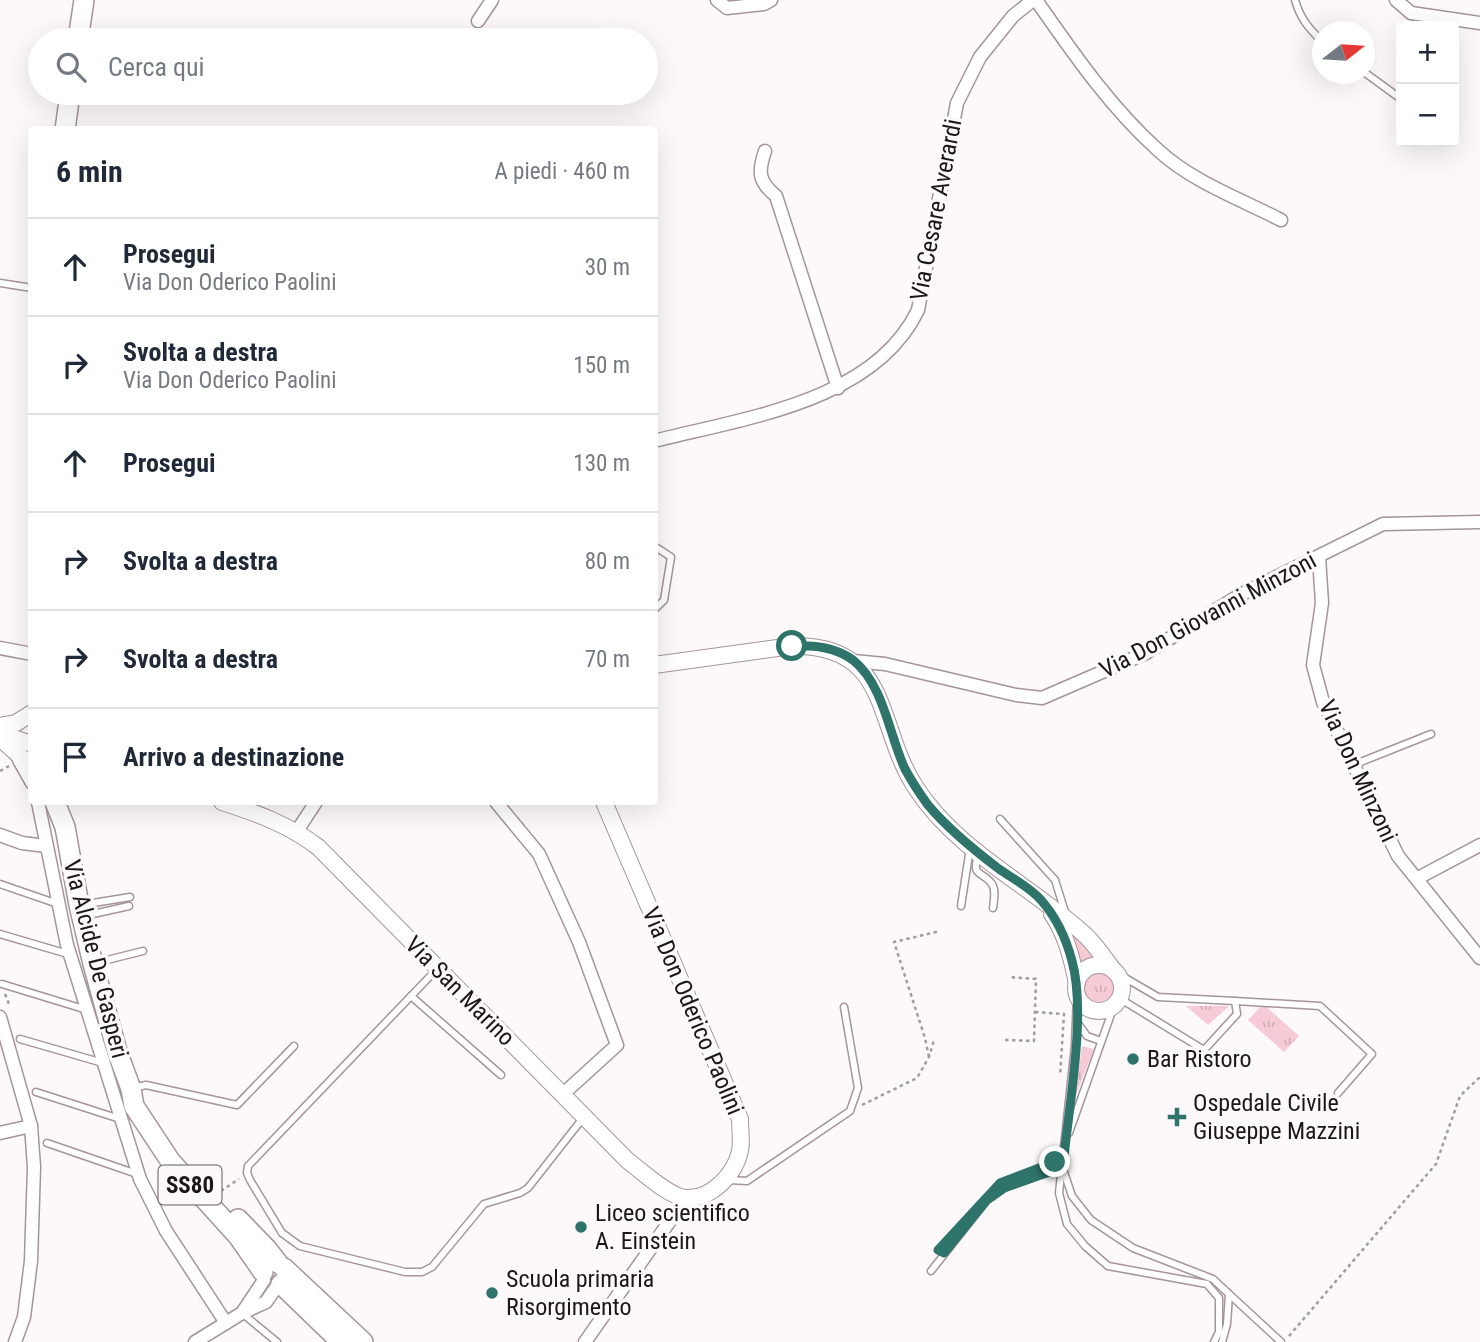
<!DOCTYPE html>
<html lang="it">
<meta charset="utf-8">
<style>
:root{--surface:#fff;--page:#f6f6f7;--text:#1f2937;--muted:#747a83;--line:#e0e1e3}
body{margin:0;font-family:"Roboto Condensed",sans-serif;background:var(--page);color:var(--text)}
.controls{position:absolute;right:21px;top:21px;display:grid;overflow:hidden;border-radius:7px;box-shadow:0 7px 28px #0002}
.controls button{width:63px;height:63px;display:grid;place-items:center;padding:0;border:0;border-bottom:2px solid var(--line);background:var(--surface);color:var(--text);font:35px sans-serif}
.compass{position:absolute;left:1312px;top:21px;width:63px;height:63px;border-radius:50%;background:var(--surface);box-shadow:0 7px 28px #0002;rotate:73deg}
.stop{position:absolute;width:21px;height:21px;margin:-16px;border:5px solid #2e746a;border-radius:50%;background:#fff}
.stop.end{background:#2e746a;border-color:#fff;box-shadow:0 2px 7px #0008}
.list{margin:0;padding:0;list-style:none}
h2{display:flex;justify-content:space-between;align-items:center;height:91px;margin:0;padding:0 28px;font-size:30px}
h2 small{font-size:23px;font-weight:400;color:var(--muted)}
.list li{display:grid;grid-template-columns:46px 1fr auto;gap:21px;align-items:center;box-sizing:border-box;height:98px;padding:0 28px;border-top:2px solid var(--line)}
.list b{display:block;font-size:26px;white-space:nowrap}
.list p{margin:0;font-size:23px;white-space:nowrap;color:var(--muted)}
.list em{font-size:23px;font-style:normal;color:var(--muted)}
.icon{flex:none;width:38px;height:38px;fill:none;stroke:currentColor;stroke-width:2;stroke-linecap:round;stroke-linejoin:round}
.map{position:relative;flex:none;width:1480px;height:1342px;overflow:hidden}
.search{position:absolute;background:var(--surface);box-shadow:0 7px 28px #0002;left:28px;top:28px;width:630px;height:77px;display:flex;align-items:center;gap:18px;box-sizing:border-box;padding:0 24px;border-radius:38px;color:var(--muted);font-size:26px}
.panel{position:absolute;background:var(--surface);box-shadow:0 7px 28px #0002;left:28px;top:126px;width:630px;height:679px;border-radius:7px}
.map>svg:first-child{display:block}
.grass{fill:url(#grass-tufts)}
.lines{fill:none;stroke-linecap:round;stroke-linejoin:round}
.service-casing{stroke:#a59498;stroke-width:9}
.minor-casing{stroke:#a59498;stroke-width:15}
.tertiary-casing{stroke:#a59498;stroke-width:18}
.primary-casing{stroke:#a59498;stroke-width:22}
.path{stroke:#a19c9d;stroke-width:2.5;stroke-dasharray:3.5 3.5;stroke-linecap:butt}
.service{stroke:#fff;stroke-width:6}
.minor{stroke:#fff;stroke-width:12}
.tertiary{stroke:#fff;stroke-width:16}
.primary{stroke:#fff;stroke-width:19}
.route{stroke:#2e746a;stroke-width:9}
.poi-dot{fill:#2e746a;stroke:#fdf9fa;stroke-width:2.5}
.labels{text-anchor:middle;stroke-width:7;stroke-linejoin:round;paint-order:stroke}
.shield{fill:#fdf9fa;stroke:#605a5b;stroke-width:2}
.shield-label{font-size:23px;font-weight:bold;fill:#1c1617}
.street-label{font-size:24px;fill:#1c1617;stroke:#fdf9fa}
.poi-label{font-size:24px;fill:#1c1617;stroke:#fdf9fa;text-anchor:start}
</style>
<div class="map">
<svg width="1480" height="1342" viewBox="0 0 1480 1342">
<defs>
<pattern id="grass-tufts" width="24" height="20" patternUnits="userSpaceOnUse" patternTransform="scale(1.75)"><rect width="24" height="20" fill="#f6cbd5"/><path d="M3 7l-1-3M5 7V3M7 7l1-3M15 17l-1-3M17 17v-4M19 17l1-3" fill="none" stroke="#d2aeb6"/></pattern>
</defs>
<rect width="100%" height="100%" fill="#fdf9fa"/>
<g class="grass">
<polygon points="1073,932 1097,959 1081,965"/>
<circle cx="1099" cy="987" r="15"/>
<polygon points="1263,1004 1299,1036 1284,1052 1248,1020"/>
<polygon points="1186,1006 1229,1006 1208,1025"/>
<polygon points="1082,1046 1094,1049 1075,1097"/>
</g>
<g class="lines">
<defs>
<g id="service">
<path d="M1295,0c5,18 14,29 27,41"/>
<polyline points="1364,72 1401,99"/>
<polyline points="0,283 32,288"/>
<polyline points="654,546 671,557 664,600 654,610"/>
<polyline points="1353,765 1431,734"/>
<polyline points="1000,819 1055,880 1065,912"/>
<path d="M978,855c-7,23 4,15 14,29 4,6 2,16 1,24"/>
<polyline points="0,884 58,904"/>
<polyline points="81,905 130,897"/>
<polyline points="961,906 970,848"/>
<polyline points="84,916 129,906"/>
<polyline points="0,934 68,954"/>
<polyline points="95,963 143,951"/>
<polyline points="437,969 248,1166 247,1173 250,1180 282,1233 300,1246 405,1272 422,1272 432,1267 484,1204 520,1193 528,1188 583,1118"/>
<polyline points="1115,972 1158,997 1235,1001 1237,1014 1204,1050 1119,998"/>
<polyline points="2,984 87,1010"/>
<polyline points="1077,994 1075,1046 1059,1193 1067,1224 1085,1246 1108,1266 1207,1284 1219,1298 1219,1332 1214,1342"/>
<polyline points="411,996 501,1075"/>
<polyline points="1235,1001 1320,1006 1372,1054 1338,1093"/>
<polyline points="1077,1022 1087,1036 1101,1041"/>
<polyline points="20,1039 103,1063"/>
<polyline points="133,1088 146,1085 237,1105 294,1046"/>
<polyline points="36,1092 120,1119"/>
<polyline points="1069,1133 1115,1003"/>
<polyline points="47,1143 137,1174"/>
<polyline points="1063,1169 1072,1196 1091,1220 1133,1248 1213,1279 1229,1294 1227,1324 1222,1342"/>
<polyline points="729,1180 747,1181 850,1111 858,1088 844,1007"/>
<polyline points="931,1271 987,1200 1004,1188 1063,1167"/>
<polyline points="1229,1294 1281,1342"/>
<polyline points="243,1314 277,1342"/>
</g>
<g id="minor">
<polyline points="717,0 727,8 764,4 771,0"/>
<path d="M1036,0c37,53 74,107 123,151 34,31 81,48 122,69"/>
<polyline points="1396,0 1411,13 1480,23"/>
<polyline points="478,21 492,0"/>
<path d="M765,151c-7,21 -7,30 11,45l62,192"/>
<path d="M654,441c90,-23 220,-39 264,-131l39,-207 23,-46 33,-41 20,-16"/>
<polyline points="1319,557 1322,603 1313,665 1323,702 1398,856 1480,958"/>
<polyline points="0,648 32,654"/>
<polyline points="853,661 885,664 1016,695 1042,698 1146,653 1242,594 1383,524 1480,522"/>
<polyline points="19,760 32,783"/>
<polyline points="38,802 67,945 140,1179 166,1231 226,1323"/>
<polyline points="496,802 539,854 579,942 617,1045 563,1094"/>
<polyline points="297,831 316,802"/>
<polyline points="0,835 22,843 46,846"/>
<polyline points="1418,878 1480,845"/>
<polyline points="0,1017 31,1126 34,1167 31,1261 24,1317 15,1342"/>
<polyline points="0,1133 31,1126"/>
<polyline points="242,1313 264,1280"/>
<polyline points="195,1342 242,1313 266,1302 277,1286"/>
<polyline points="585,1342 686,1198"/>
</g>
<g id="tertiary">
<path d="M654,665l138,-19c100,-2 83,80 124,142 41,63 114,97 168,146 11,10 21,25 30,37"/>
<polyline points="0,726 16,723 32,713"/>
<polyline points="1,734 32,744"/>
<polyline points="0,738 32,767"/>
<path d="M222,802c35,11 67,23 96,45l310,314c14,10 42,37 59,37 25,1 48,-24 53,-47 2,-9 0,-22 0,-32l-136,-317"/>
<path d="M1052,914c14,20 20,45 25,69"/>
<circle cx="1099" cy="988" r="23"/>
</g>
<g id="primary">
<polyline points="78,40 84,0"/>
<polyline points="65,130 70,93"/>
<polyline points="55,802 65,827 79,905 93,964 117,1051 131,1089 134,1106 171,1162 238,1236 263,1272"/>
<polyline points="238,1219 267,1249 278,1263"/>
<polyline points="284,1268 363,1342"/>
<polyline points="281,1284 341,1342"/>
</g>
</defs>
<use href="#service" class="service-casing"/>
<use href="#minor" class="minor-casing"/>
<use href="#tertiary" class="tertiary-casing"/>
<use href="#primary" class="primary-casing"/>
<g class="path">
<polyline points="0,771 9,766"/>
<polyline points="5,994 10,1007"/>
<polyline points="1035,1012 1064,1014 1060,1076"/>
<polyline points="1005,1040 1034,1041 1036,979 1009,977"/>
<polyline points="929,1057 925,1038 894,942 940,931"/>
<polyline points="862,1105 917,1078 929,1057 934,1040"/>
<polyline points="221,1191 239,1179"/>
<polyline points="1289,1336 1436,1164 1460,1096 1480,1077"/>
</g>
<use href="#service" class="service"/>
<use href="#minor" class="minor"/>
<use href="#tertiary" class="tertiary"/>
<use href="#primary" class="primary"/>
</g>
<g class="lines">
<path class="route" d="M792,646c22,-1 43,1 61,14 31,25 36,75 52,109 7,13 15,25 23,36 20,24 46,45 71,64 13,9 32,19 42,31 16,18 25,38 31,61 15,54 -4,148 -9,206l-59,21 -17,12 -43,53 -6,-3 62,-67 55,-21"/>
</g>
<g class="poi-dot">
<circle cx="1133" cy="1059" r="7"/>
<path d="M1173.5 1106.5h7v7h7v7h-7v7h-7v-7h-7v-7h7z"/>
<circle cx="581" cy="1227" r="7"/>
<circle cx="492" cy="1293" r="7"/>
</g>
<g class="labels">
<rect class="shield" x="158.5" y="1165.5" width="63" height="39" rx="5"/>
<g class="shield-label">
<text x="190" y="1193">SS80</text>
</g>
<g class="street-label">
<text transform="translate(936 210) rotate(-79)" y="8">Via Cesare Averardi</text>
<text transform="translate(1208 615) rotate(-28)" y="8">Via Don Giovanni Minzoni</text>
<text transform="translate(1358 771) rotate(65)" y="8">Via Don Minzoni</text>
<text transform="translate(96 959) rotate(76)" y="8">Via Alcide De Gasperi</text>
<text transform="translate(460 991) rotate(45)" y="8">Via San Marino</text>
<text transform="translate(693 1011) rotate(67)" y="8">Via Don Oderico Paolini</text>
</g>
<g class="poi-label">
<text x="1147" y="1067">Bar Ristoro</text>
<text x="1193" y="1111">Ospedale Civile<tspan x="1193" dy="28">Giuseppe Mazzini</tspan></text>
<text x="595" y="1221">Liceo scientifico<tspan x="595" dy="28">A. Einstein</tspan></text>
<text x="506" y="1287">Scuola primaria<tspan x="506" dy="28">Risorgimento</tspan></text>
</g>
</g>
</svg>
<div class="controls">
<button>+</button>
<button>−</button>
</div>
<svg class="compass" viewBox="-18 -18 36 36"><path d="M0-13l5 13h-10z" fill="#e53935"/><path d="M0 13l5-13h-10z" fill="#747a83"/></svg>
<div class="stop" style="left:792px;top:646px"></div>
<div class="stop end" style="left:1055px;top:1162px"></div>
<div class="search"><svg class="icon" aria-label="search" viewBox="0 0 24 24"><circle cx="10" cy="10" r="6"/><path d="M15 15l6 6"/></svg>Cerca qui</div>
<section class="panel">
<h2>6 min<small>A piedi · 460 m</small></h2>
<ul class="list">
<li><svg class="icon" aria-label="ahead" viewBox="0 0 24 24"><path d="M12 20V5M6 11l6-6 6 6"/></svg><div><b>Prosegui</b><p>Via Don Oderico Paolini</p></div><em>30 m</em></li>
<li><svg class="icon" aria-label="right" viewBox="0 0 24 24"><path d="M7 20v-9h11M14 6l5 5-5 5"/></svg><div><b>Svolta a destra</b><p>Via Don Oderico Paolini</p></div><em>150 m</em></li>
<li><svg class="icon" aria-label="ahead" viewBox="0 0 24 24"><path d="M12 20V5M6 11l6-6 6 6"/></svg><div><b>Prosegui</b></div><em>130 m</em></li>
<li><svg class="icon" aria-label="right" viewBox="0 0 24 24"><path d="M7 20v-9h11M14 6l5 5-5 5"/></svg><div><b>Svolta a destra</b></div><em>80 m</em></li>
<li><svg class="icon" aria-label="right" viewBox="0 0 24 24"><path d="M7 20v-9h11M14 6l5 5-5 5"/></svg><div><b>Svolta a destra</b></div><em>70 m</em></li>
<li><svg class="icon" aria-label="arrive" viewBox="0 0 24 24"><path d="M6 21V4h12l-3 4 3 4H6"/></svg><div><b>Arrivo a destinazione</b></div></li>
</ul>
</section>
</div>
